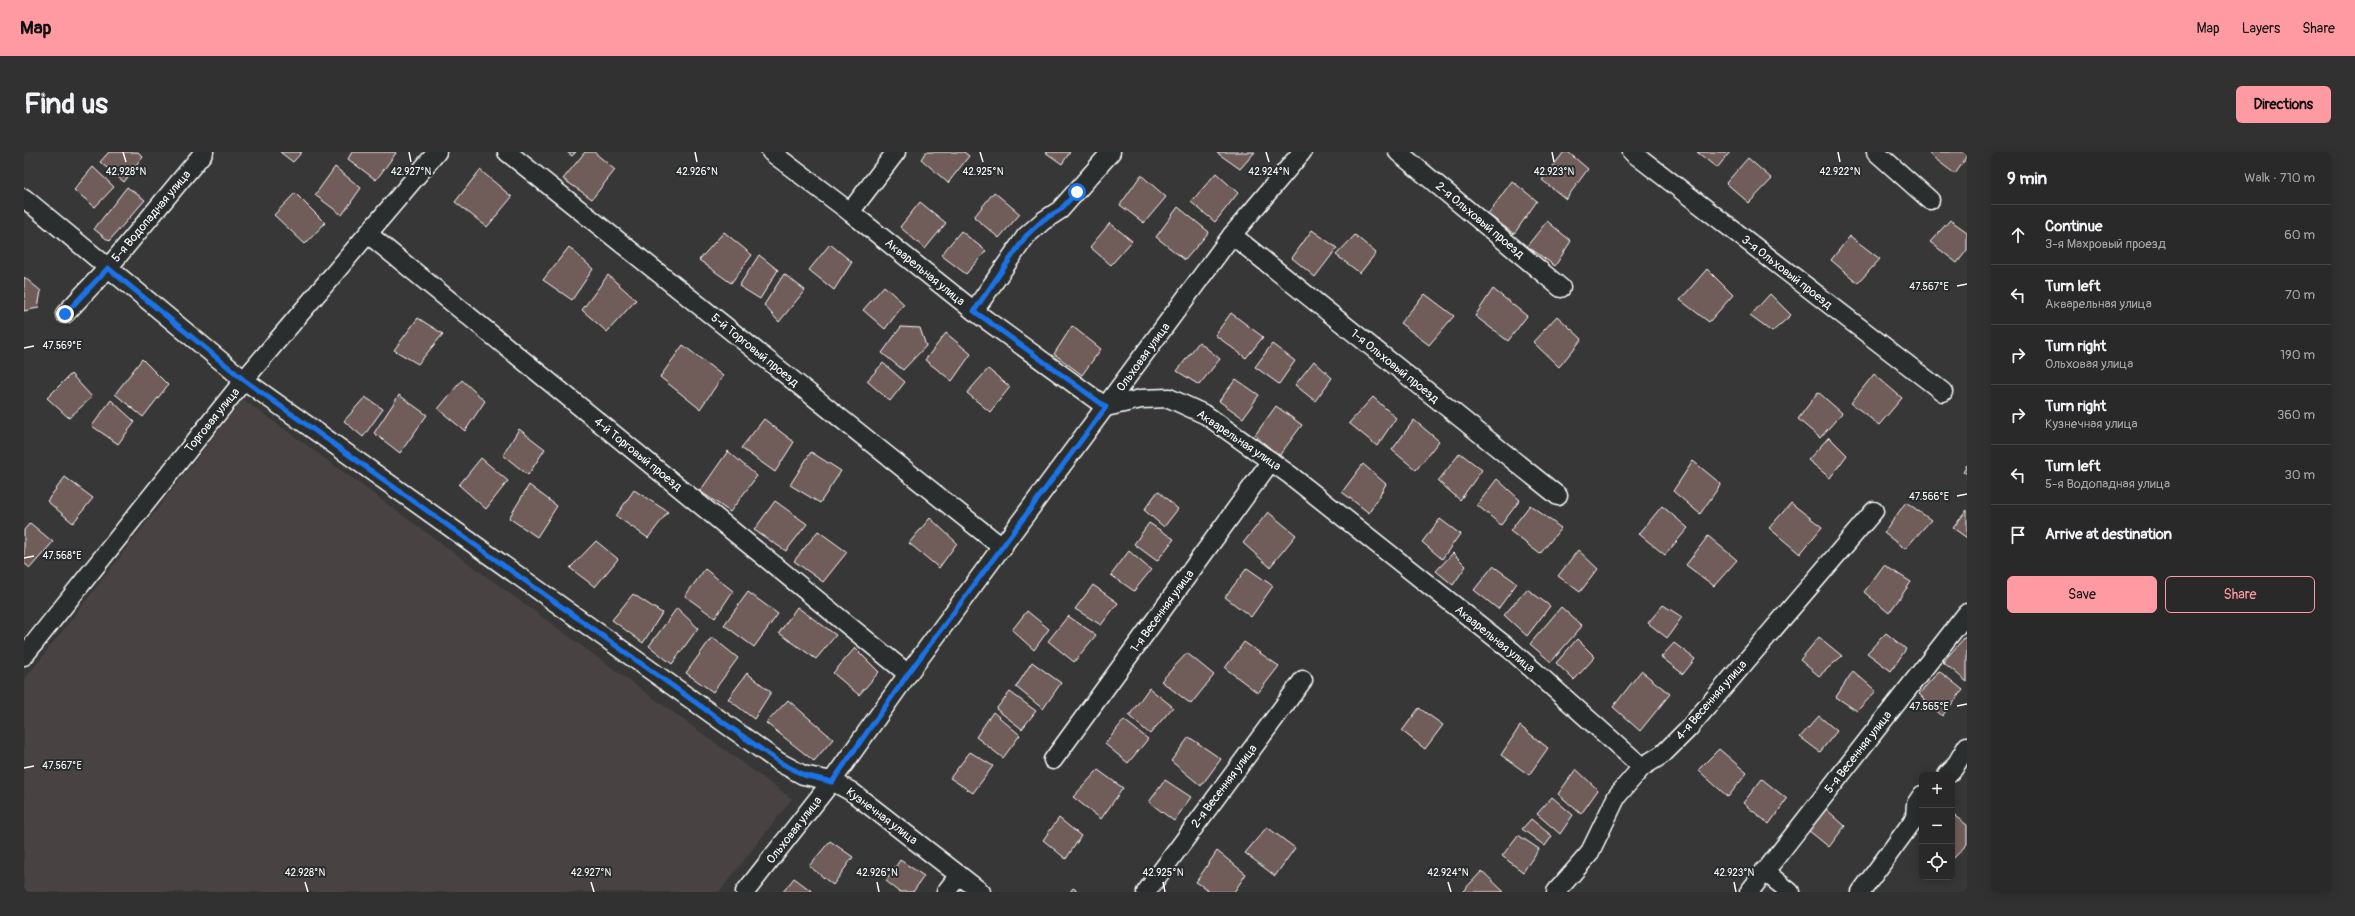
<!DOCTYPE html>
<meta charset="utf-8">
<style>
:root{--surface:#2a2929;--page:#323131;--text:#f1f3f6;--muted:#a5a6a8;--line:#464546;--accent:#ff9aa2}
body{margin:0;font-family:Pangolin,sans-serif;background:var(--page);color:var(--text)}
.controls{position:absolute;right:12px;bottom:12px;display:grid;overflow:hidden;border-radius:6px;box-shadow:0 2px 10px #0003}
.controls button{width:36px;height:36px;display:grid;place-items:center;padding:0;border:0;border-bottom:1px solid var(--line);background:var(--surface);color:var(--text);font:20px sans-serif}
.stop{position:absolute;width:12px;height:12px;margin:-9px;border:3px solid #1a73e8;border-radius:50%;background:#fff}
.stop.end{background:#1a73e8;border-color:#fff;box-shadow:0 1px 4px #0008}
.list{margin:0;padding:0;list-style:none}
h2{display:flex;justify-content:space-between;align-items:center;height:52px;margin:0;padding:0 16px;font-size:17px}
h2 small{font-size:13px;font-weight:400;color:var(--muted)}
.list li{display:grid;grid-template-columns:26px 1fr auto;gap:12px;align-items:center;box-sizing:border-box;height:60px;padding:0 16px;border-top:1px solid var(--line)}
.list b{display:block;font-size:15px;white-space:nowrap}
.list p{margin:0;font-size:13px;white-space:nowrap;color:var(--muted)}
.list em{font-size:13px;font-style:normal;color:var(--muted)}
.actions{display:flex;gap:8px;padding:12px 16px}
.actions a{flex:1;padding:9px 0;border:1px solid var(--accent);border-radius:6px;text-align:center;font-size:14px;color:var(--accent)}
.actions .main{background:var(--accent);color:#111}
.icon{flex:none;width:22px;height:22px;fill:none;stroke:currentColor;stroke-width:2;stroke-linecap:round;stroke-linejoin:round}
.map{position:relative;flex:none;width:1943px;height:740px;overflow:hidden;border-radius:6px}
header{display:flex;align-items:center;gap:24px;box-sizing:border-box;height:56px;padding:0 20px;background:var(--accent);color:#111}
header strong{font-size:19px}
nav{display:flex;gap:22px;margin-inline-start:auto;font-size:14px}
.intro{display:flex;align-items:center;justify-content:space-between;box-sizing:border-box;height:96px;padding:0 24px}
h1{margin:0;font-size:28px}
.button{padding:10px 18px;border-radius:6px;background:var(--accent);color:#111;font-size:14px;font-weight:700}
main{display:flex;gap:24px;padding:0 24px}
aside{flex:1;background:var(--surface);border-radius:6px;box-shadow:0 2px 10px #0003}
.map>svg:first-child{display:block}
.built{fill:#494242}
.building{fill:#705d5a;stroke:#fff}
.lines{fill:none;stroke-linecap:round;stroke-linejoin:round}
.minor-casing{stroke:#fff;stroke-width:21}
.minor{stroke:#2a2d2e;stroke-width:18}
.route{stroke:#1a73e8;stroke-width:5}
.ticks{fill:none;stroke:#fff;stroke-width:1.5}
.labels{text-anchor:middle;stroke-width:4;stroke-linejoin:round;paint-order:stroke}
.street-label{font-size:12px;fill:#fff;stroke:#2a2d2e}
.ticks-label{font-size:10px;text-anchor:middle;fill:#fff;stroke:#2a2d2e;stroke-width:4;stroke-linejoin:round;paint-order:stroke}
</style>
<header>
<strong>Map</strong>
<nav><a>Map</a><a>Layers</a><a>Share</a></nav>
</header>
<div class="intro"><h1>Find us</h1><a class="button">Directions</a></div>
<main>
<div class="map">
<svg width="1943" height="740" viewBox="0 0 1943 740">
<rect width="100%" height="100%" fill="#383737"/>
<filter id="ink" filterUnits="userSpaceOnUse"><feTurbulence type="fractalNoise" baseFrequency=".025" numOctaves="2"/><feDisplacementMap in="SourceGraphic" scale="8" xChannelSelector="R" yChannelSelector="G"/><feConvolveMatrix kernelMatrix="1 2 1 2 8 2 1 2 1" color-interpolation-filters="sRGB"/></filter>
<g filter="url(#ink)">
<polygon class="built" points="219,247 768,647 695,740 0,740 0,528"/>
<g class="building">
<polygon points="85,0 114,0 119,5 100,30 76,10"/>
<polygon points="256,0 278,0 269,10"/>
<polygon points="328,0 371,0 372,1 352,28 324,7"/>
<polygon points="543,0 552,0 548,4"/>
<polygon points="561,0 570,0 591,18 568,47 539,27"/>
<polygon points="902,0 940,0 945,4 924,31 897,7"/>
<polygon points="1021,0 1046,0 1038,12"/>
<polygon points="1192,0 1231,0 1216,17"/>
<polygon points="1540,0 1544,0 1564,17 1542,47 1518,28"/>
<polygon points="1673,0 1706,0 1693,16"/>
<polygon points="1907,0 1943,0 1943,5 1931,22 1905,2"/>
<polygon points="1724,6 1748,27 1725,51 1702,31"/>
<polygon points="69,15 90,35 71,55 50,38"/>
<polygon points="311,15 337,36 318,63 291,43"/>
<polygon points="456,18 488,45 463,75 431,50"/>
<polygon points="1192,21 1214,41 1191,70 1167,50"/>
<polygon points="1117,23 1142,45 1120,71 1096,53"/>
<polygon points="1488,29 1513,49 1490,82 1464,62"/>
<polygon points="103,35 121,48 85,89 70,77"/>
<polygon points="970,40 996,62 975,86 950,65"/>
<polygon points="271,41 301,71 281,92 250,63"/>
<polygon points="896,50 922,71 901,97 876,75"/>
<polygon points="1154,55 1185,80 1161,108 1132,85"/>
<polygon points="1926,68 1943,80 1943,98 1933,111 1906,90"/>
<polygon points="1523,69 1547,89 1531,114 1503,94"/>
<polygon points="1086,71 1108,89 1087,113 1066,95"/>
<polygon points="1288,78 1313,96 1291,125 1268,106"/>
<polygon points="937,79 962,99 942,122 917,103"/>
<polygon points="700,80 728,103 707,131 675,108"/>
<polygon points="1331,83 1352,101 1336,121 1312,103"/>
<polygon points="1826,84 1856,107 1834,131 1807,108"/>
<polygon points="806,92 828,110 810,138 785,118"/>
<polygon points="545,95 569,117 548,148 519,128"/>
<polygon points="735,103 754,118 736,147 715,134"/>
<polygon points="1683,117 1709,143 1685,170 1656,148"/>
<polygon points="760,122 781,138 755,170 740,153"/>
<polygon points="584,123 612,148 583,180 558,158"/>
<polygon points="0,125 17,139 14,156 0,159"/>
<polygon points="860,134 880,152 861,177 839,158"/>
<polygon points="1469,137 1503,164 1484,189 1451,164"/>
<polygon points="1401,142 1430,164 1405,193 1376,171"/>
<polygon points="1746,142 1767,163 1748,180 1726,164"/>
<polygon points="1207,161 1239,185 1222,206 1191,183"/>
<polygon points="1533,164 1558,187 1535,215 1509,190"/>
<polygon points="394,166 419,182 394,212 370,198"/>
<polygon points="1048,174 1077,197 1058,223 1030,202"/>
<polygon points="877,175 896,176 902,194 879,218 858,201"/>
<polygon points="922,181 947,202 928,229 901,208"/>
<polygon points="1175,190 1196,207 1175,233 1153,219"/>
<polygon points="1248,192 1271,209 1255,232 1231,215"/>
<polygon points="659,193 699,224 676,257 636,225"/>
<polygon points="118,207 144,233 119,265 91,242"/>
<polygon points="1290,209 1308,226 1291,249 1271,233"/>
<polygon points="859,211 881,230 866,249 843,229"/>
<polygon points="964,217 986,235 966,260 943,241"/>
<polygon points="47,222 68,245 45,266 23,246"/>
<polygon points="1850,222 1878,246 1855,273 1827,251"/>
<polygon points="1212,227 1235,243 1219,266 1195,249"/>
<polygon points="438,228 461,249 441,279 414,257"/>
<polygon points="1794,240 1818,261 1796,286 1774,267"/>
<polygon points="375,243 403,263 376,301 350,281"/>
<polygon points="341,245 359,257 339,285 320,269"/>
<polygon points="1349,245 1372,266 1353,294 1325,271"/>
<polygon points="87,248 111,270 94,292 68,274"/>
<polygon points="1252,254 1278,273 1255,304 1231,283"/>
<polygon points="740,267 770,290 751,320 717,296"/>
<polygon points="1390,268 1415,289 1392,318 1368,298"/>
<polygon points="495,277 521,297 504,323 479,303"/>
<polygon points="1805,285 1823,303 1806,326 1784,308"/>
<polygon points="704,299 733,324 706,360 676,339"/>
<polygon points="787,300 817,319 796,351 766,333"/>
<polygon points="1436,301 1458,318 1436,348 1414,329"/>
<polygon points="457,306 484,329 462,357 435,333"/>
<polygon points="1669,309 1697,332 1676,362 1649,339"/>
<polygon points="1339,312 1362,332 1345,361 1318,340"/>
<polygon points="1943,313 1943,322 1939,319"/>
<polygon points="41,325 69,346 49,371 23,349"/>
<polygon points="1473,327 1496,348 1477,373 1453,353"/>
<polygon points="505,333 533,354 513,385 485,366"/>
<polygon points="610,338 644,360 624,386 592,364"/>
<polygon points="1134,339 1154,357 1140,375 1120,358"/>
<polygon points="751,349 783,372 762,399 730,378"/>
<polygon points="1882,350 1907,368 1881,397 1860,381"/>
<polygon points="1767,351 1798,375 1776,402 1745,376"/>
<polygon points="1506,353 1537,376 1516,402 1486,379"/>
<polygon points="1638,354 1664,376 1641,403 1615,382"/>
<polygon points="1943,358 1943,386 1929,376"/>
<polygon points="1244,360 1272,383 1246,415 1219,391"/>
<polygon points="906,366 933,391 915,416 885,391"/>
<polygon points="1416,367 1436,382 1418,407 1398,390"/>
<polygon points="6,371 29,390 6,416 0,411 0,378"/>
<polygon points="1125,371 1150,387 1133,409 1110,392"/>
<polygon points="794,379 823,400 799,430 770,409"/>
<polygon points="1684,384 1713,408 1690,434 1662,413"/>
<polygon points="572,389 594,407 571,435 546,416"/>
<polygon points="1554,398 1574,417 1556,440 1534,424"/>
<polygon points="1105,399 1127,418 1110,439 1087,423"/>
<polygon points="1429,401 1442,414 1429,433 1412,419"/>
<polygon points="1860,413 1887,430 1865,461 1840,440"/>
<polygon points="1469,414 1493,431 1474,457 1450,438"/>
<polygon points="1223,416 1249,434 1227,465 1201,445"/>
<polygon points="681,417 709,439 691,466 661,444"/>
<polygon points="1069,433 1094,451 1077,473 1051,457"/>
<polygon points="1503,437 1526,454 1503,484 1480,463"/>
<polygon points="724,440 754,462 730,495 700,473"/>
<polygon points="609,442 638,461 619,491 588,468"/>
<polygon points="1639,453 1658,465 1643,486 1624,471"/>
<polygon points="773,455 812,483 792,507 755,481"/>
<polygon points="1537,455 1558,474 1527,510 1506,492"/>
<polygon points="653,456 674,476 648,512 625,494"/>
<polygon points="1003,459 1025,477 1010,498 988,478"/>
<polygon points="1044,464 1072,483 1050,510 1024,489"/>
<polygon points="1862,481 1882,497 1867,519 1843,501"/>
<polygon points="688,485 714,506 689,540 662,521"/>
<polygon points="1795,485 1818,504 1795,524 1776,508"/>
<polygon points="1941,485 1943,487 1943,530 1919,510"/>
<polygon points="1553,487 1571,505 1550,528 1532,511"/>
<polygon points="1220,490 1255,514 1234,541 1201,516"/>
<polygon points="1650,491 1671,507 1659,522 1637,505"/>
<polygon points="831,496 855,520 835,543 809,521"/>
<polygon points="1163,501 1190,523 1167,552 1137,529"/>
<polygon points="1008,510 1037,531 1019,557 992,535"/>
<polygon points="1617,519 1646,542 1616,579 1589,555"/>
<polygon points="1829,519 1852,539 1833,559 1812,545"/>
<polygon points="1915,519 1939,538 1918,564 1895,542"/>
<polygon points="723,521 747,540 730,567 704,547"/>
<polygon points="1125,536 1149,555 1126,582 1105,564"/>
<polygon points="986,540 1012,559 998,577 972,557"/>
<polygon points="764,548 809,587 790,609 742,571"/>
<polygon points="1395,556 1419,573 1401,597 1378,579"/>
<polygon points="969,560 996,583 979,606 952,585"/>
<polygon points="1795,564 1813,579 1796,600 1776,585"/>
<polygon points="1100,568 1124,587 1104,611 1081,592"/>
<polygon points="1496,574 1524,596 1505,623 1477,603"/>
<polygon points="1165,585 1197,607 1177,634 1147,609"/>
<polygon points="1695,597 1723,621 1704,645 1674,618"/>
<polygon points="946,600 969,614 949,641 926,626"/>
<polygon points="1552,617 1574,638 1557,662 1534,642"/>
<polygon points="1074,618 1099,636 1077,667 1049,645"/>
<polygon points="1738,627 1763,647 1745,672 1719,651"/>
<polygon points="1141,628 1167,645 1150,669 1125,650"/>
<polygon points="1528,645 1549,663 1536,682 1513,662"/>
<polygon points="1802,657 1821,674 1805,695 1784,678"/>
<polygon points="1928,662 1943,673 1943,692 1930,706 1928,705"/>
<polygon points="1035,666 1057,684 1042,707 1019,688"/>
<polygon points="1507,667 1528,684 1521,694 1498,677"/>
<polygon points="1243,675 1271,696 1251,724 1221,701"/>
<polygon points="1494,683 1515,697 1499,720 1478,704"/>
<polygon points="806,689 829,705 809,733 785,714"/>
<polygon points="1193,699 1222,722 1210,740 1187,740 1172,730"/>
<polygon points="876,708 900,724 889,740 876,740 862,729"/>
<polygon points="1458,719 1480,740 1438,740"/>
<polygon points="770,726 789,740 759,740"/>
<polygon points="1049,736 1055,740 1046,740"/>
</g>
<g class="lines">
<defs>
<g id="minor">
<polyline points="483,0 979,396"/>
<polyline points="747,0 826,60 950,159 1082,255 1117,247 1145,246 1182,263 1266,323 1488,499 1618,615"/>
<polyline points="1374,0 1537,136"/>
<polyline points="1608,0 1919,240"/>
<polyline points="1852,0 1906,48"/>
<polyline points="0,46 220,228 755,610 779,623 808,629 828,640 957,740"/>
<polyline points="826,60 872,0"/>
<polyline points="344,82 884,522"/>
<polyline points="1208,83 1534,344"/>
<polyline points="950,159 1002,84 1019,69 1036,58 1087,0"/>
<polyline points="41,162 84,116 180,0"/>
<polyline points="0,504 220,228 413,0"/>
<polyline points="1029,608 1247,309"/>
<polyline points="1923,623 1930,616 1943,594"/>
<polyline points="1740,719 1766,740"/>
<polyline points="721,740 808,629 884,522 1208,83 1278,0"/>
<polyline points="922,740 935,723"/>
<polyline points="1122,740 1279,528"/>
<polyline points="1532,740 1565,702 1593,644 1618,615 1639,602 1665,576 1850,359"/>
<polyline points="1725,740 1943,461"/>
<polyline points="1837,740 1891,666 1892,652 1898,643"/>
</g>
</defs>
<use href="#minor" class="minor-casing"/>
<use href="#minor" class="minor"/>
</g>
</g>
<g class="lines" filter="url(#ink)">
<polyline class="route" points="41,162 84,116 220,228 755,610 780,623 808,630 884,522 1082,255 950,159 1002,84 1019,68 1036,58 1053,40"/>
</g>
<path class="ticks" d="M99,0l3,10M385,0l2,10M671,0l2,10M956,0l3,10M1242,0l3,10M1528,0l2,10M1814,0l2,10M1933,134l10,-2M0,196l10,-2M1933,344l10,-2M0,406l10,-2M1933,554l10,-2M0,616l10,-2M281,730l3,10M567,730l3,10M853,730l2,10M1139,730l2,10M1424,730l3,10M1710,730l2,10"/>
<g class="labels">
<g class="street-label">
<text transform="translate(127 64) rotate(-50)" y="4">5-я Водопадная улица</text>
<text transform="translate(1456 68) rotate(40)" y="4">2-я Ольховый проезд</text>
<text transform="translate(901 120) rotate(39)" y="4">Акварельная улица</text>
<text transform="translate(1763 120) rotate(38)" y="4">3-я Ольховый проезд</text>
<text transform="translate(731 198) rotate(39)" y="4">5-й Торговый проезд</text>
<text transform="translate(1119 205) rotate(-54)" y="4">Ольховая улица</text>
<text transform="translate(1371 214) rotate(39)" y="4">1-я Ольховый проезд</text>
<text transform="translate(188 268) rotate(-51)" y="4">Торговая улица</text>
<text transform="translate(1215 288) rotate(34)" y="4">Акварельная улица</text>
<text transform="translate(614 302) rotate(39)" y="4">4-й Торговый проезд</text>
<text transform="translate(1138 459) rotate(-54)" y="4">1-я Весенняя улица</text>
<text transform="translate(1471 487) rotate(39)" y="4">Акварельная улица</text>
<text transform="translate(1687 548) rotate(-49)" y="4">4-я Весенняя улица</text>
<text transform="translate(1834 600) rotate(-52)" y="4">5-я Весенняя улица</text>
<text transform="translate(1200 634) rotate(-53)" y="4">2-я Весенняя улица</text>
<text transform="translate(858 664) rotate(37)" y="4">Кузнечная улица</text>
<text transform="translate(770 678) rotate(-52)" y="4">Ольховая улица</text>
</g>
</g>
<g class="ticks-label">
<text x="102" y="23">42.928°N</text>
<text x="387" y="23">42.927°N</text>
<text x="673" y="23">42.926°N</text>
<text x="959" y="23">42.925°N</text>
<text x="1245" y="23">42.924°N</text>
<text x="1530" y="23">42.923°N</text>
<text x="1816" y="23">42.922°N</text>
<text x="1905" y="138">47.567°E</text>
<text x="38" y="197">47.569°E</text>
<text x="1905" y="348">47.566°E</text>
<text x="38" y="407">47.568°E</text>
<text x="1905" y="558">47.565°E</text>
<text x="38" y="617">47.567°E</text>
<text x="281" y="724">42.928°N</text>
<text x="567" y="724">42.927°N</text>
<text x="853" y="724">42.926°N</text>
<text x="1139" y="724">42.925°N</text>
<text x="1424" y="724">42.924°N</text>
<text x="1710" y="724">42.923°N</text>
</g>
</svg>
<div class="controls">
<button>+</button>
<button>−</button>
<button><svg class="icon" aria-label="locate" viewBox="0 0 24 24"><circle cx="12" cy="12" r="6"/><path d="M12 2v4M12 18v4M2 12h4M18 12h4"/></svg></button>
</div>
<div class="stop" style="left:1053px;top:40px"></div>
<div class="stop end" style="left:41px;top:162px"></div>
</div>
<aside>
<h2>9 min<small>Walk · 710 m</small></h2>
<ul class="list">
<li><svg class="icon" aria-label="ahead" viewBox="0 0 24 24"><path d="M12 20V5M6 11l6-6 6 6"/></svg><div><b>Continue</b><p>3-я Махровый проезд</p></div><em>60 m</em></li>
<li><svg class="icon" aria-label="left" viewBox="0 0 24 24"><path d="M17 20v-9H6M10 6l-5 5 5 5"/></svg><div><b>Turn left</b><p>Акварельная улица</p></div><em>70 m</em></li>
<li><svg class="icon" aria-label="right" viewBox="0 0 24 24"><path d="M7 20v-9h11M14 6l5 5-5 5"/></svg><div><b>Turn right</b><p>Ольховая улица</p></div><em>190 m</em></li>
<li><svg class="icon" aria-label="right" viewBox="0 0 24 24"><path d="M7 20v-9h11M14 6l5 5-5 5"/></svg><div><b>Turn right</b><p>Кузнечная улица</p></div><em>360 m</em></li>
<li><svg class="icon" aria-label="left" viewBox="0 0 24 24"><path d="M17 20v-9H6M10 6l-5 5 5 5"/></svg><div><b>Turn left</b><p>5-я Водопадная улица</p></div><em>30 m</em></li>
<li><svg class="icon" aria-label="arrive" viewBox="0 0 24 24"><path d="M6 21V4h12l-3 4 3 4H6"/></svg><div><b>Arrive at destination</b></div></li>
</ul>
<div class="actions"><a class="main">Save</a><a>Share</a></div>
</aside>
</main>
